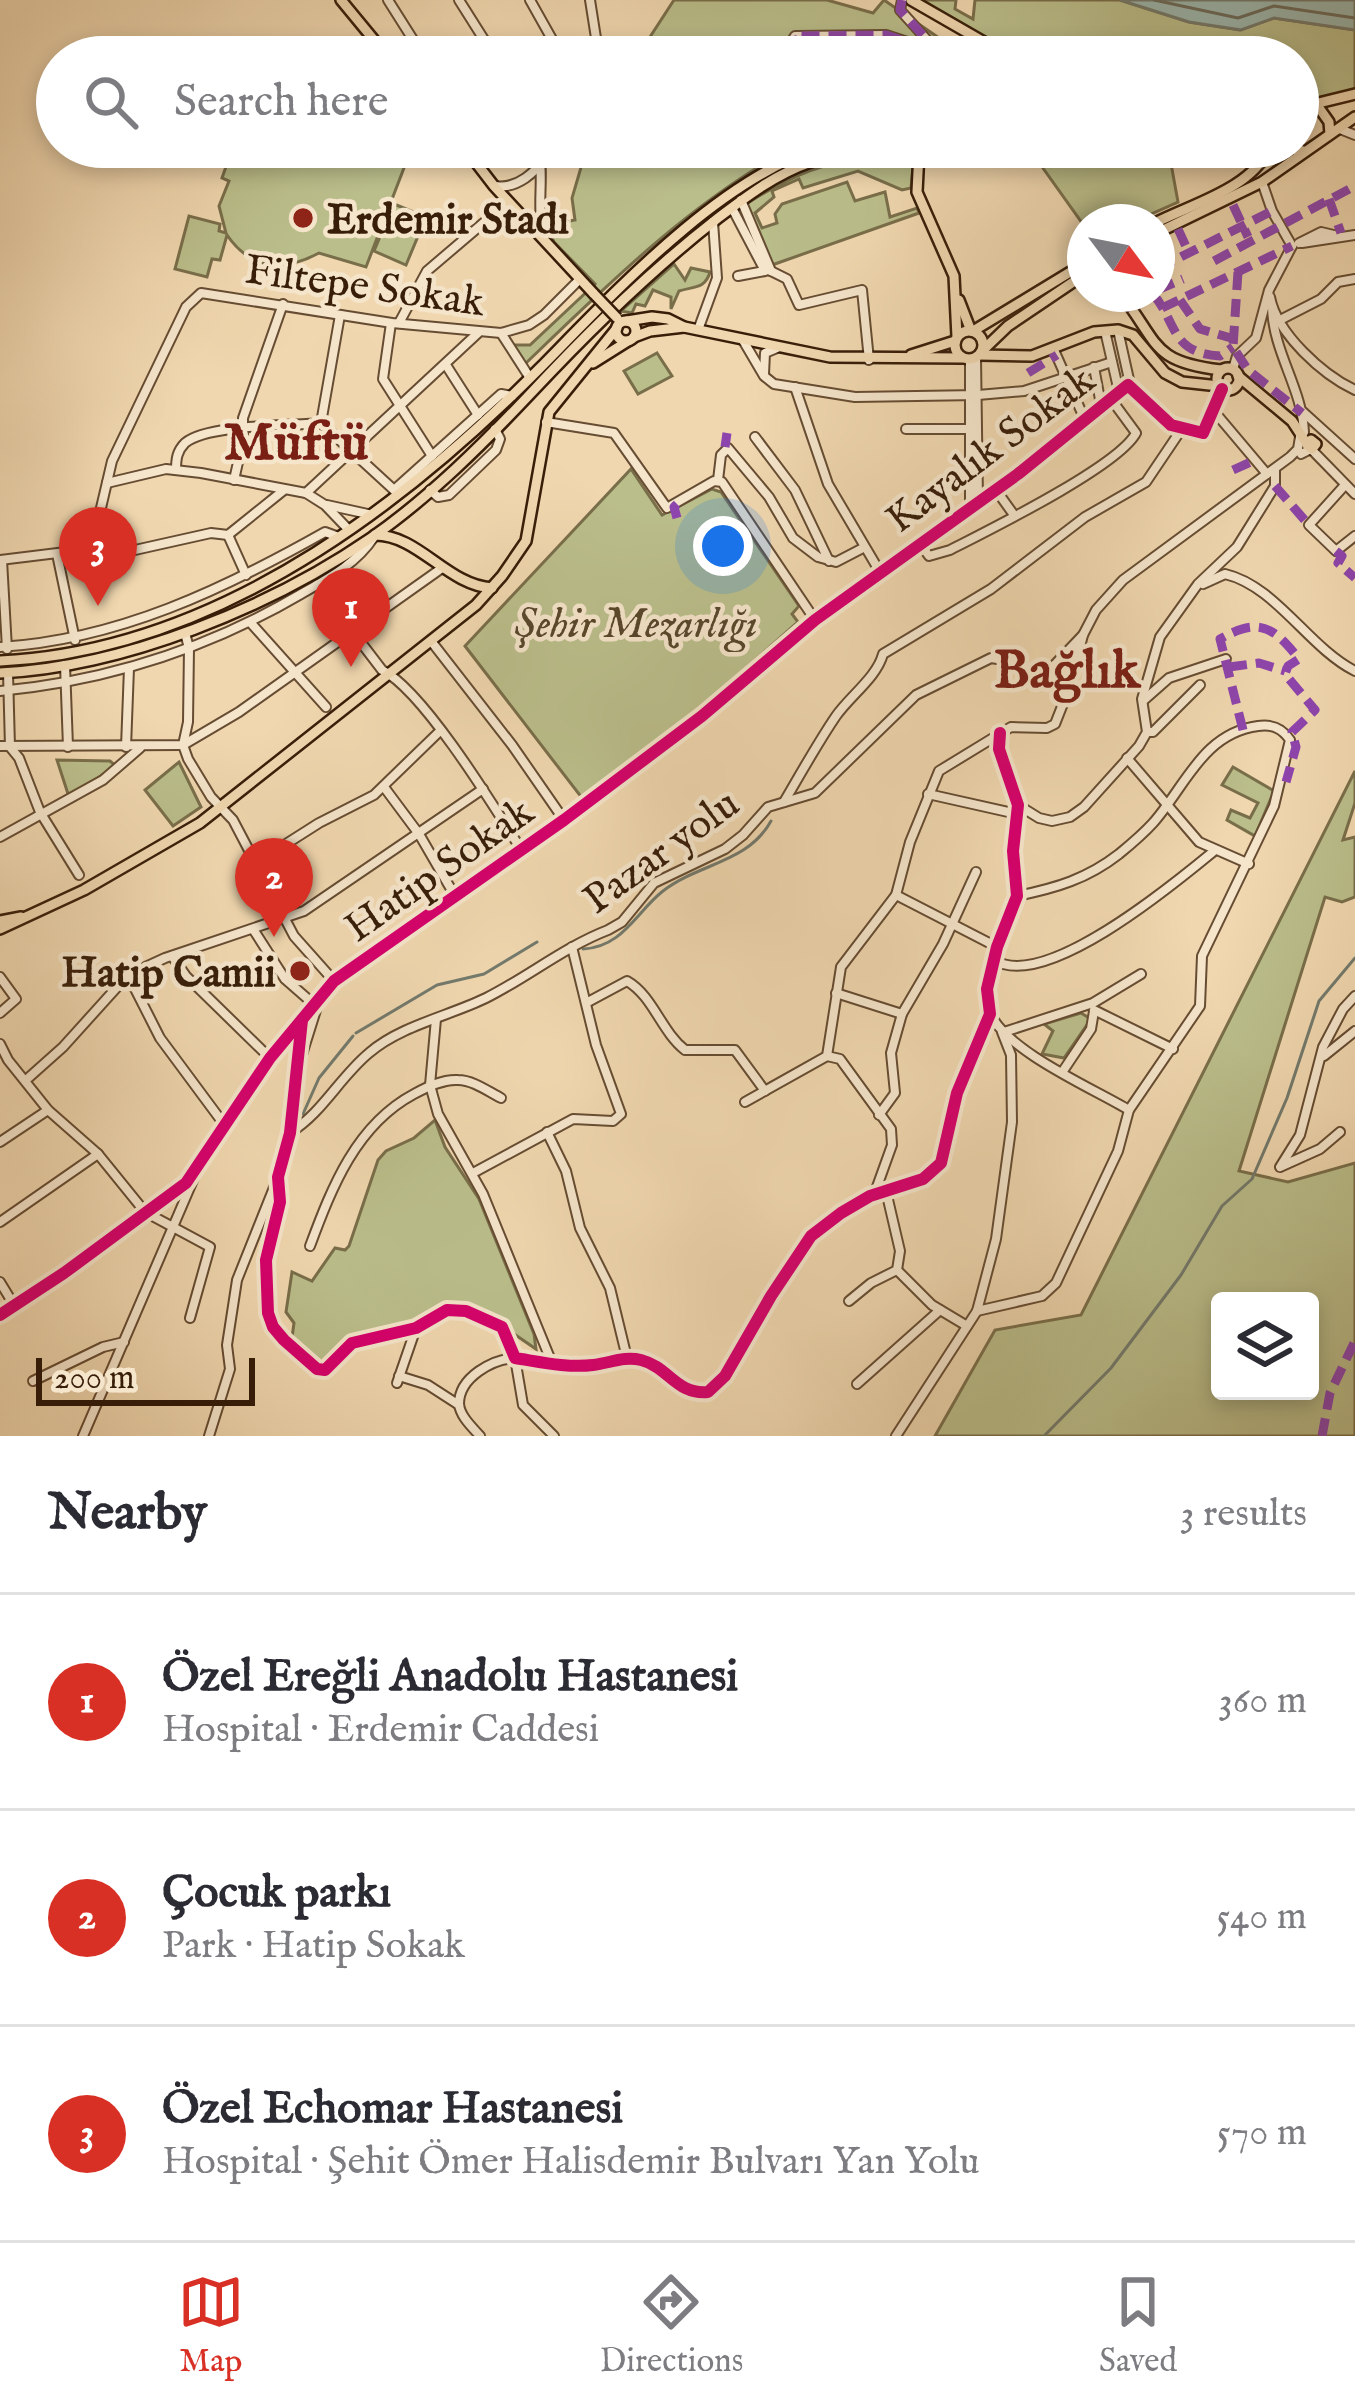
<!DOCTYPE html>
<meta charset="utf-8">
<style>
:root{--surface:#fff;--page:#f7f7f7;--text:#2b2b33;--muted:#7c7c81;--line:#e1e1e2;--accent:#d93025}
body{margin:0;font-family:"IM FELL English",serif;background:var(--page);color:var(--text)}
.controls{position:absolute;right:36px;bottom:36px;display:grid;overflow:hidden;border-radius:12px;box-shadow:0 6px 18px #0003}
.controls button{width:108px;height:108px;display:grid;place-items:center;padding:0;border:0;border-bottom:3px solid var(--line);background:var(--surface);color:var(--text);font:60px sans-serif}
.compass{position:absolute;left:1067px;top:204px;width:108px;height:108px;border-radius:50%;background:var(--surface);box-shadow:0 6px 18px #0003;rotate:122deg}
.scale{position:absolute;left:36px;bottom:30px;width:219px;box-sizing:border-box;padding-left:12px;border:6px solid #381e09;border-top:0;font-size:33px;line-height:42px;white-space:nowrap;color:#381e09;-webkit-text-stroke:9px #f5e5cb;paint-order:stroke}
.you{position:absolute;left:723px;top:546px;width:42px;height:42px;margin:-30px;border:9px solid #fff;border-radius:50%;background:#1a73e8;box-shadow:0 0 0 18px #1a73e833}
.badge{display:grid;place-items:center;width:78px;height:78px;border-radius:50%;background:var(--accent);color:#fff;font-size:39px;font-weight:700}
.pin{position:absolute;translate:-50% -99px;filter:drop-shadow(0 3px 6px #0008)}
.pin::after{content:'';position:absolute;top:63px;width:42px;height:36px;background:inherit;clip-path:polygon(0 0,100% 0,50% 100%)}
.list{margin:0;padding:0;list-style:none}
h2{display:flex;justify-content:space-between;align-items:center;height:156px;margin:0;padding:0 48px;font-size:51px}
h2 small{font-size:39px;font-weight:400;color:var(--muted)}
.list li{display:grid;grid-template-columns:78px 1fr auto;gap:36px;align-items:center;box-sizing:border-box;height:216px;padding:0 48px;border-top:3px solid var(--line)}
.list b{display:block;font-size:45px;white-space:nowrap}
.list p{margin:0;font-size:39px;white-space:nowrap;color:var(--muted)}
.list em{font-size:39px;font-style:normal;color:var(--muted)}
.icon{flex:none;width:66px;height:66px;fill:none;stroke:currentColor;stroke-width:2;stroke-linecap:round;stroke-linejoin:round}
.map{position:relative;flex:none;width:1355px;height:1436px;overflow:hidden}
.search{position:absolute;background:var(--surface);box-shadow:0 6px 18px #0003;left:36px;right:36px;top:36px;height:132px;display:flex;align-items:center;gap:30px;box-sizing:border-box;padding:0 42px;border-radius:66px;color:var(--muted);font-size:45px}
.sheet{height:804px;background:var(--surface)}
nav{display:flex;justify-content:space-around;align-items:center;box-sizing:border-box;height:168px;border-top:3px solid var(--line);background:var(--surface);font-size:33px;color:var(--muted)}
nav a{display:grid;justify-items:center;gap:6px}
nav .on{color:var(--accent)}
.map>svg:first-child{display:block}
.green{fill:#babe8b;stroke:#796e4a;stroke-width:3;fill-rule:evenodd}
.water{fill:#9bb8b0;stroke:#737a6d;stroke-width:3}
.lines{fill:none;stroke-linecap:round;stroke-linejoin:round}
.shore{stroke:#6a6b5c;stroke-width:3}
.stream{stroke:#737a6d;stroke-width:3}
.minor-casing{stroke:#664c32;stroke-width:12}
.major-casing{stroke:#381e09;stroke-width:14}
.minor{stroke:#f5e5cb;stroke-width:8}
.major{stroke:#f0d7af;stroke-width:9}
.major-bridge-casing{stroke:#381e09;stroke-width:14;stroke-linecap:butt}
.major-bridge{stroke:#f0d7af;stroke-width:9}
.quiet{stroke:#8e44ad;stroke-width:9;stroke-dasharray:18 9;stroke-linecap:butt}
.cycleway-casing{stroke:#f5e5cb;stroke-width:20}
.cycleway{stroke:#d6006c;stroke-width:12}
.poi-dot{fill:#8f2418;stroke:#f5e5cb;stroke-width:4.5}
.labels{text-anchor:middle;stroke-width:9;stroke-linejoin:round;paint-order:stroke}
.poi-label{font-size:42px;font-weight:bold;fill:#381e09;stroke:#f5e5cb;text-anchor:start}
.street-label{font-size:42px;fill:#381e09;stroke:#f5e5cb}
.park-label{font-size:42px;font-style:italic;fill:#58462a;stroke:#f5e5cb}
.district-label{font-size:54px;font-weight:bold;fill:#7a1f14;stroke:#f5e5cb}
</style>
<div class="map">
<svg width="1355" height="1436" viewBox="0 0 1355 1436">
<rect width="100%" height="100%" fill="#f0d7af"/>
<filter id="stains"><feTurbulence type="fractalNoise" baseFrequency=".00167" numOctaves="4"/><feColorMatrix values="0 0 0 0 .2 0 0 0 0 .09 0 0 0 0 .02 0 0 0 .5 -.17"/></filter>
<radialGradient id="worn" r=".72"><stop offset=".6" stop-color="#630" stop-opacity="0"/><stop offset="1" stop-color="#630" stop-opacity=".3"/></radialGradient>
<g class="green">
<polygon points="674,0 827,0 873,13 884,0 952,47 955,57 637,57"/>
<polygon points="919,0 956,0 955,9 973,19 975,0 1120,0 1189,22 1240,30 1274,18 1355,30 1355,90 1298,104 1298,57 1018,57"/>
<path d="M233,147h179l-46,120 -47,-14c-35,19 -68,17 -92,-18l-7,25 -8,-1 -5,18 -32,-8 14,-53 31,8 -1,7 7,2 -7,-27 10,-25 -7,-3z"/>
<path d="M587,147h206c-101,54 -186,138 -268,217l-15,-19h20l65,-61 -41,-42 -8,-17 29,-5 -3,-22z"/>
<polygon points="1028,147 1168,147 1178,202 1133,222 1085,222 1085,227"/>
<path d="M878,156l36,1 -3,31 -9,2 -44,-19 -55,17 -4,-9 -27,12 2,6 -19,16 7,15 15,-5 -2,-9 7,-10 65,-22 8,19 30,-9 5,25 27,-9 2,5 -147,52 -26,-61c46,-29 78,-43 132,-48z"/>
<polygon points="394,204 426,217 406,265 374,251"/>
<path d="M674,264l11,16 6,-12 19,4c-5,17 -15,14 -31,19l-8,18v-12l-18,-7 -8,16 -9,-2 -4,9 -11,-2z"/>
<polygon points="657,353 672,376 638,394 624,371"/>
<polygon points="631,469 662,515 712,489 721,492 799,606 792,614 798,622 699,709 582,798 465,646"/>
<polygon points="57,760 110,761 116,766 69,797"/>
<polygon points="179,762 201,807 173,826 145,790"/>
<polygon points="1233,767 1274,791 1255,836 1227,820 1231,810 1250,818 1258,803 1222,785"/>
<path d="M1355,771v32l-12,37 12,-3v60l-13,5 -17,-5 -86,274 49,11 67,-19v273h-420l60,-106 86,-15zM1220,1301h90v90h-90z"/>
<polygon points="1081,1013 1091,1019 1064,1058 1042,1054 1053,1031 1044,1024"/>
<polygon points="435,1120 445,1147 479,1199 534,1334 536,1349 492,1319 467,1309 437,1313 415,1324 353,1337 322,1368 291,1345 294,1323 286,1312 292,1272 312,1281 335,1248 345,1250 349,1246 378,1160 386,1151 414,1138"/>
</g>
<polygon class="water" points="1120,0 1355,0 1355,30 1274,18 1241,30 1189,22"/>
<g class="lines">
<polyline class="shore" points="1154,0 1238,18 1274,6 1355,18"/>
<g class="stream">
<polyline points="966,35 968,57"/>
<path d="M583,949c40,-2 53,-37 80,-58 36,-28 85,-28 108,-70"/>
<polyline points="356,1033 437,985 484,974 537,942"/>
<polyline points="303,1114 319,1078 353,1036"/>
<polyline points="1044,1436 1111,1368 1181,1275 1222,1206 1252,1179 1287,1098 1319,1001 1355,958"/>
</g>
<defs>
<g id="minor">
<polyline points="388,0 424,57"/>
<polyline points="459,0 495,57"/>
<polyline points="530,0 562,57"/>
<polyline points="590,0 599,57"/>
<polyline points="833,57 793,39 795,36 886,35 938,52 900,10 902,0"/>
<polyline points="1340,129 1355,135"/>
<path d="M538,147c7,30 -2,58 5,90"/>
<polyline points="1262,182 1272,211 1292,246"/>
<path d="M495,186c27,4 44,-20 62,-39"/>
<polyline points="741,200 771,271"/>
<polyline points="732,208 763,267 787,279 799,305 862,290 869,360"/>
<polyline points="1299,243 1321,232 1338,236"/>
<polyline points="1302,243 1355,235"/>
<polyline points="738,276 765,271"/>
<path d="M1270,297c7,37 53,78 85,93"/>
<path d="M1272,307c1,45 30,81 32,125"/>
<polyline points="1280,320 1321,299 1338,282 1355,279"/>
<polyline points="391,323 383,379 432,456"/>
<polyline points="399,323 427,271 508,202"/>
<polyline points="698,330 717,278 713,222"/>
<polyline points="1118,330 1130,384"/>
<polyline points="1105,331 1119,392"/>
<polyline points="501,333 530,378"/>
<polyline points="744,342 764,376 774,384 855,397 978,395 1024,391 1112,362"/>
<polyline points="1054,350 1085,420"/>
<polyline points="976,357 978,500"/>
<polyline points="970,359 970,506"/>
<polyline points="446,365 478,415"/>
<polyline points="1094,367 1101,405"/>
<polyline points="1233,369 1237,356 1256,338 1269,290 1292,246"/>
<polyline points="764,374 765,353 777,348"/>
<polyline points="795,387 828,484 880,572"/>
<polyline points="1213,410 1267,474"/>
<polyline points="1303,412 1355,459"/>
<polyline points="546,422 614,433 667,508 714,481 722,482 815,620"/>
<polyline points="321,423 340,315"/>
<polyline points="906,429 970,429"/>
<polyline points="755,437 795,490 829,561"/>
<polyline points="1301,454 1311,449 1355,494"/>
<path d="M176,470c0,-11 1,-19 9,-27 22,-19 105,-17 136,-20l73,67"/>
<polyline points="234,480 243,440 243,418 283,304"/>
<polyline points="718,480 721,455 728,448 769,497 793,538 818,557 836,562 863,548"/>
<polyline points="107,483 166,469 201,473 306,493 325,505 347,528"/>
<polyline points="1345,485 1309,525 1336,551 1355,536"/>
<polyline points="394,490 501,394 512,396"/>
<polyline points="430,490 438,497 449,495 496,450 500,439 495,429"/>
<polyline points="996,490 1014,515"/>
<polyline points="306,493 478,333"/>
<polyline points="327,505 368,514"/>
<polyline points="228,535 246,575"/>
<polyline points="94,540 117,554 211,533 228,535 284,490"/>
<path d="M919,542l10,14 21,-6c39,-20 169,-84 186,-117l-25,-34"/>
<polyline points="57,554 75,640"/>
<polyline points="0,560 82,550 93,542 112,461 186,307 201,293 392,323 501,333 529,325 544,315 580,279"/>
<polyline points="2,560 7,649"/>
<path d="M1203,584l22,-10c51,12 83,73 130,97"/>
<path d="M317,585l65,85c41,20 113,138 140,181"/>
<polyline points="250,622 326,707"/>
<polyline points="185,633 189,648 188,722 183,745 188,759 211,797 233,820 294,936 334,981"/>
<polyline points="431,641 512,745 564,820"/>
<path d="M0,647c118,-7 224,-58 325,-115l11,4"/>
<polyline points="65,665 68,747"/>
<polyline points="8,673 10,747 19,758 40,812 79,875"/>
<path d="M0,691c106,-10 209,-43 301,-97 28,-16 55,-30 73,-57"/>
<polyline points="1144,700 1169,678 1226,659"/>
<polyline points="1147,732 1153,732 1200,685"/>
<polyline points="0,746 183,745 239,712 442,568"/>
<polyline points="126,747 129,668"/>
<polyline points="1127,758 1199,842 1249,864"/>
<polyline points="384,787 419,834 455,896"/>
<polyline points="928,794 1017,814"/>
<path d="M784,802c17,-29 33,-58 52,-86 14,-20 41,-39 47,-62l108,-65 94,-72 61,-35 35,-52"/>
<polyline points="1018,805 1039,818 1052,821 1070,817 1084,807 1139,746 1147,732 1142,699 1160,637 1198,584 1237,547 1275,486 1275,470"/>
<polyline points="0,837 103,780 140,748"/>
<polyline points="256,863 319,823 374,795 440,731"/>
<polyline points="896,895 997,947"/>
<polyline points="253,929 285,979 317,1007 300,1061"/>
<polyline points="172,956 186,976 270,1058"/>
<path d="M994,960c51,32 181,-77 220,-109"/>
<polyline points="128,975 160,1038 226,1127"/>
<polyline points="0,977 16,999 0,1013"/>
<polyline points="836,993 902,1014 943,944 976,872"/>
<path d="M586,1003l41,-22c26,15 34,50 58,69h50l30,41"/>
<polyline points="1094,1010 1173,1049"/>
<path d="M991,1015c18,37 101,73 138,95"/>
<polyline points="436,1019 430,1085 438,1114 483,1194 552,1363"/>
<path d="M302,1020l-12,113 -12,44 2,25 -14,58 2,53 5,14 11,13 33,29 8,1 27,-27 64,-15 31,-18 19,1 36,16 13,31c26,4 52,10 78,7 17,-2 31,-9 48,-5 28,7 35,35 67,32l17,-16 46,-80 40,-60 30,-23 29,-17 53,-17 18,-16 16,-70 33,-79 -3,-25 10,-42 20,-51 -4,-45 5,-46 -19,-56 1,-16"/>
<polyline points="1004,1032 1093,1003 1141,974"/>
<polyline points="0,1044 8,1060 48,1110 98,1154 145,1212 210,1247 190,1318"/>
<polyline points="827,1056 840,1059 891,1129 892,1145 874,1195"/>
<polyline points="1324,1056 1355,1031"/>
<polyline points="1063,1071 1091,1029 1094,1011"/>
<polyline points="26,1080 63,1047 128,975 165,958 304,911 483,789"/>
<polyline points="745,1102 827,1056 841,967 896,895 910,842 939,771 1011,727 1047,728 1055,724 1070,686 1083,635 1096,610 1123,580 1290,457 1298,449 1300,437"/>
<polyline points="879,1115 895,1093 891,1053 902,1014"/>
<path d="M291,1132c31,-19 49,-55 78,-79 31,-27 80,-37 117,-55 42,-21 78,-51 122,-68l14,-8 32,-39 71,-34 18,-14 25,-28 47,-14 101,-98 75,-37 19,3 22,16h11l40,-42"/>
<polyline points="547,1132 566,1171 580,1228 610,1288 627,1358"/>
<polyline points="1340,1132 1320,1149 1280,1167 1300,1135 1323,1047 1343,1009 1355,996"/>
<polyline points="0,1142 48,1110"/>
<polyline points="473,1173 573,1119 613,1121 621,1114 596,1045 572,947"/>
<polyline points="0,1222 98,1154"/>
<path d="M310,1246c22,-59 46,-121 104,-152 13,-7 29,-15 44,-14 15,0 31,12 43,18"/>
<polyline points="897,1270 932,1305 967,1326"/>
<polyline points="0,1282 14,1305"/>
<polyline points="849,1301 871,1283 897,1270 900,1251 886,1191"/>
<path d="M977,1311l65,-15 14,-13 62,-132 11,-41 71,-104 2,-50 72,-150 16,-66c-8,-12 -18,-16 -32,-14 -55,7 -73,61 -105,97 -10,11 -23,22 -34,31 -32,25 -63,34 -102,42"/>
<polyline points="0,1315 64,1273 186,1183 270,1058 334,981 564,820 702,716 815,620 1018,474 1128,385 1171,425 1203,433 1222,389"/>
<polyline points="399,1376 428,1385 459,1405"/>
<polyline points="33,1381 103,1347 124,1342"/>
<polyline points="397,1383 416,1328"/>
<polyline points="857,1384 940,1310"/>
<polyline points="83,1436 194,1178"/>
<polyline points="209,1436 230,1369 227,1345 237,1280 277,1180"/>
<path d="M480,1436c-8,-9 -20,-20 -21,-32 0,-27 34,-45 56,-46l8,47 31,31"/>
<polyline points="896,1436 977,1311 996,1239 1012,1122 1011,1055 1002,1032"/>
</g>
<g id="major">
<polyline points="341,0 388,57"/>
<polyline points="911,0 1010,57"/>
<polyline points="977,40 991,57"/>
<polyline points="1317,105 1329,122 1330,134"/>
<polyline points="1298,108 1355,94"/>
<polyline points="464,147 494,186 594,294"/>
<polyline points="1280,147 1303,151"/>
<polyline points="919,152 917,192 954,276 957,337"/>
<path d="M1157,222c38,-19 95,-34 113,-75"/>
<polyline points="1157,233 1262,182 1355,117"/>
<path d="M1121,294c38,49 30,68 100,76"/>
<polyline points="959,300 971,331"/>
<polyline points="627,321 652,317 668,319 684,327 830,357 962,358"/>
<circle cx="626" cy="331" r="10"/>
<circle cx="969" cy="345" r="14"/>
<polyline points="973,331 1085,263"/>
<polyline points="634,337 650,331 684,327"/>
<polyline points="981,352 1008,326 1085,274"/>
<polyline points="911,355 955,341"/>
<polyline points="979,355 1032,356 1094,332 1118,330 1133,335 1165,373 1182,382 1219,386"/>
<polyline points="593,363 628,341"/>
<circle cx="1228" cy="379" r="11"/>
<polyline points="1238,376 1292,421 1307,444"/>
<polygon points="1311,440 1316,444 1312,449 1307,445"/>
<path d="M375,535c44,0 72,50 117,53"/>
<path d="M0,661c210,-10 397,-149 539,-292 74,-75 182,-193 284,-222"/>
<path d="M0,673c124,-6 269,-65 371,-135 59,-41 113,-95 162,-147 59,-63 117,-120 185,-173 29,-22 58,-44 93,-56 37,-13 69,-9 107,-9 21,0 43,-3 64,-6"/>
<polyline points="0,921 21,917"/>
<polyline points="0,929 84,890 200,823 476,605 502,576 526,541 549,412 617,328"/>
</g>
</defs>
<use href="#minor" class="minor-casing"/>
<use href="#major" class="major-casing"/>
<use href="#minor" class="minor"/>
<use href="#major" class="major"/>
<defs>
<polyline id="major-bridge" points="594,294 617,318"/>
</defs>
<use href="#major-bridge" class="major-bridge-casing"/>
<use href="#major-bridge" class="major-bridge"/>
<g class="quiet">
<polyline points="833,57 793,39 795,36 886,35 938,52 900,10 902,0"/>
<polyline points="1329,199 1341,233"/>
<polyline points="1233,205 1248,237"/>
<polyline points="1178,229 1189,253"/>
<polyline points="1214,261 1355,186"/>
<polyline points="1157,269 1272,211"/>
<polyline points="1238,272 1233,347 1248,370 1302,413"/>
<polyline points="1157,290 1183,279"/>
<path d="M1153,294c24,28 17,59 67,62l13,-9"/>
<polyline points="1180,300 1200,329 1231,338"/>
<polyline points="1126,308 1151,294"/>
<polyline points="1162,308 1292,246"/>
<polyline points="1028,373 1057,355"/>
<polyline points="725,447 727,433"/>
<polyline points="1233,470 1255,460"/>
<polyline points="1275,486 1309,525"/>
<polyline points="677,504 674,507 677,518"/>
<polyline points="1336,551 1342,556 1338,563 1355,578"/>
<polyline points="1229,667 1259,663 1285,671"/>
<path d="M1243,730l-23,-91c39,-22 53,-13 79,20l-11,7 -3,8 30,36 -23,22 4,15 -10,35"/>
<polyline points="1322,1436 1330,1393 1355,1341"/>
</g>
<defs>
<g id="cycleway">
<path d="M302,1020l-12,113 -12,44 2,25 -14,58 2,53 5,14 11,13 33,29 8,1 27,-27 64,-15 31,-18 19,1 36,16 13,31c26,4 52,10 78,7 17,-2 31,-9 48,-5 28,7 35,35 67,32l17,-16 46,-80 40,-60 30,-23 29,-17 53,-17 18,-16 16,-70 33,-79 -3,-25 10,-42 20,-51 -4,-45 5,-46 -19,-56 1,-16"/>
<polyline points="0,1315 64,1273 186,1183 270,1058 334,981 564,820 702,716 815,620 1018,474 1128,385 1171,425 1203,433 1222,389"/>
</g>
</defs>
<use href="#cycleway" class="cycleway-casing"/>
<use href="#cycleway" class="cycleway"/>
</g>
<g class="poi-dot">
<circle cx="303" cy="218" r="12"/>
<circle cx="300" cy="971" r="12"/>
</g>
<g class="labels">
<g class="poi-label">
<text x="327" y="233">Erdemir Stadı</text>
<text x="276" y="986" text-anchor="end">Hatip Camii</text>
</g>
<g class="street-label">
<text transform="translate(365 284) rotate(8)" y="15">Filtepe Sokak</text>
<text transform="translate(989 448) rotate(-37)" y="15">Kayalık Sokak</text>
<text transform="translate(660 850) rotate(-36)" y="15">Pazar yolu</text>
<text transform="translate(438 868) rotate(-35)" y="15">Hatip Sokak</text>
</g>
<g class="park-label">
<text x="636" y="637">Şehir Mezarlığı</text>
</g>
<g class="district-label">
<text x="296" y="459">Müftü</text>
<text x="1067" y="687">Bağlık</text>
</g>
</g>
<rect width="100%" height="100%" filter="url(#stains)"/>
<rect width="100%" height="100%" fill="url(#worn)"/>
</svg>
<div class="controls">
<button><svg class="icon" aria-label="layers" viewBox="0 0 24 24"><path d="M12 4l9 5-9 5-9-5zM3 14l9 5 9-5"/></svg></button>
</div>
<svg class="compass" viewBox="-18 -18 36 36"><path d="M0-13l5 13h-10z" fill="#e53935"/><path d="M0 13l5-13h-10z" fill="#7c7c81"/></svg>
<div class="scale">200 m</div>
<div class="you"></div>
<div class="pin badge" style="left:351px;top:667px">1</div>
<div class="pin badge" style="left:274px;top:937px">2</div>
<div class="pin badge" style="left:98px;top:606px">3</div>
<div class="search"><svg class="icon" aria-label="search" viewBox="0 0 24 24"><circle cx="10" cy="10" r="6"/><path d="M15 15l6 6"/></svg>Search here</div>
</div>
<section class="sheet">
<h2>Nearby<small>3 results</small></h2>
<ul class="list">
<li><span class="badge">1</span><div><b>Özel Ereğli Anadolu Hastanesi</b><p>Hospital · Erdemir Caddesi</p></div><em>360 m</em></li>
<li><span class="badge">2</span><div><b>Çocuk parkı</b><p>Park · Hatip Sokak</p></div><em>540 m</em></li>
<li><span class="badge">3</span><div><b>Özel Echomar Hastanesi</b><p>Hospital · Şehit Ömer Halisdemir Bulvarı Yan Yolu</p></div><em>570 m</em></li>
</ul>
</section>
<nav>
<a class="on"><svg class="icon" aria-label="map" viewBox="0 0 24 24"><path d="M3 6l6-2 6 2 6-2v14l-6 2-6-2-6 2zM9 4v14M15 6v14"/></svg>Map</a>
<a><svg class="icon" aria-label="directions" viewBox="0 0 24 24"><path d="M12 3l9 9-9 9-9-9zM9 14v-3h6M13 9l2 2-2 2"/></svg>Directions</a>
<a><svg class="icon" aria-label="saved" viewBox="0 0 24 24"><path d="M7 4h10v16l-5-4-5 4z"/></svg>Saved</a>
</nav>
